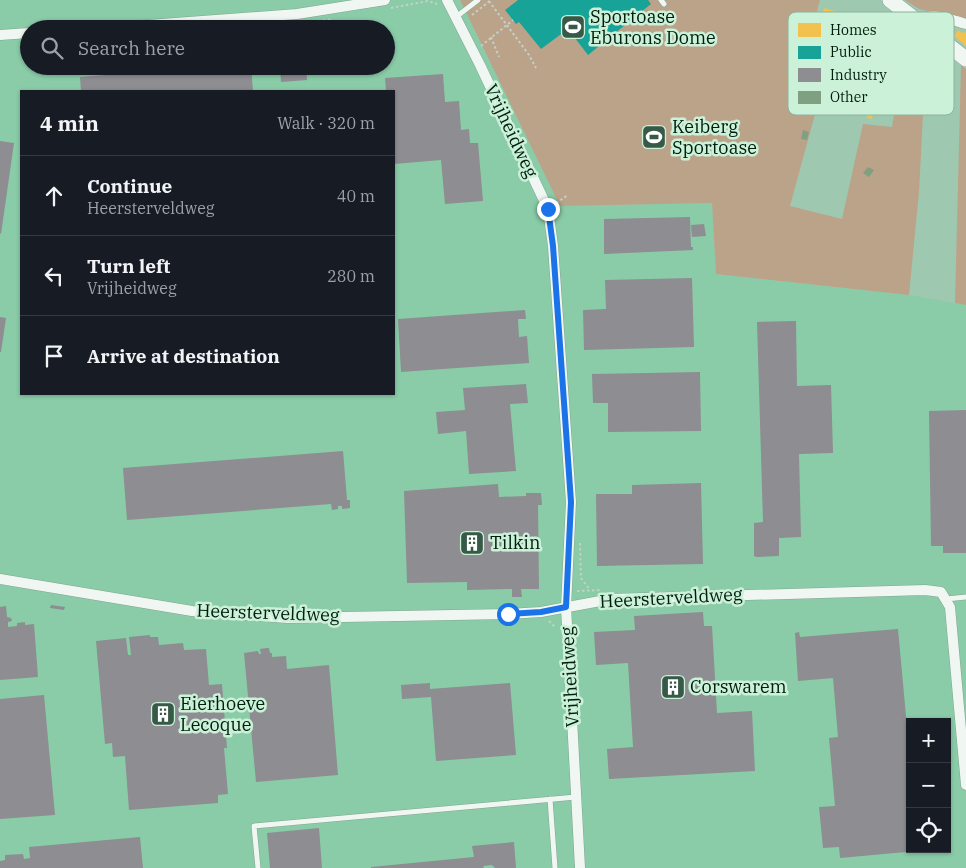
<!DOCTYPE html>
<meta charset="utf-8">
<style>
:root{--surface:#171b24;--page:#20242c;--text:#f1f3f6;--muted:#9ea1a6;--line:#363941}
body{margin:0;font-family:"IBM Plex Serif",serif;background:var(--page);color:var(--text)}
.controls{position:absolute;right:15px;bottom:15px;display:grid;overflow:hidden;border-radius:0px;box-shadow:0 1px 4px #0004}
.controls button{width:45px;height:45px;display:grid;place-items:center;padding:0;border:0;border-bottom:1px solid var(--line);background:var(--surface);color:var(--text);font:25px sans-serif}
.stop{position:absolute;width:15px;height:15px;margin:-11px;border:4px solid #1a73e8;border-radius:50%;background:#fff}
.stop.end{background:#1a73e8;border-color:#fff;box-shadow:0 1px 5px #0008}
.list{margin:0;padding:0;list-style:none}
h2{display:flex;justify-content:space-between;align-items:center;height:65px;margin:0;padding:0 20px;font-size:21px}
h2 small{font-size:16px;font-weight:400;color:var(--muted)}
.list li{display:grid;grid-template-columns:32px 1fr auto;gap:15px;align-items:center;box-sizing:border-box;height:80px;padding:0 20px;border-top:1px solid var(--line)}
.list b{display:block;font-size:19px;white-space:nowrap}
.list p{margin:0;font-size:16px;white-space:nowrap;color:var(--muted)}
.list em{font-size:16px;font-style:normal;color:var(--muted)}
.icon{flex:none;width:28px;height:28px;fill:none;stroke:currentColor;stroke-width:2;stroke-linecap:round;stroke-linejoin:round}
.map{position:relative;flex:none;width:966px;height:868px;overflow:hidden}
.search{position:absolute;background:var(--surface);box-shadow:0 1px 4px #0004;left:20px;top:20px;width:375px;height:55px;display:flex;align-items:center;gap:12px;box-sizing:border-box;padding:0 18px;border-radius:28px;color:var(--muted);font-size:19px}
.panel{position:absolute;background:var(--surface);box-shadow:0 1px 4px #0004;left:20px;top:90px;width:375px;height:305px;border-radius:0px}
.map>svg:first-child{display:block}
.built{fill:#8acca7;fill-rule:evenodd}
.green{fill:#bba38a}
.homes{fill:#f2c14e}
.public{fill:#17a398}
.industry{fill:#8d8d92}
.building{fill:#7fa081}
.lines{fill:none;stroke-linecap:round;stroke-linejoin:round}
.lane-casing{stroke:#83a591;stroke-width:6}
.street-casing{stroke:#83a591;stroke-width:11}
.secondary-casing{stroke:#83a591;stroke-width:16}
.path{stroke:#c2d0c8;stroke-width:2;stroke-dasharray:2.5 2.5;stroke-linecap:butt}
.lane{stroke:#f0f7f3;stroke-width:5}
.street{stroke:#f0f7f3;stroke-width:10}
.secondary{stroke:#f0f7f3;stroke-width:15}
.route{stroke:#1a73e8;stroke-width:6}
.labels{text-anchor:middle;stroke-width:5;stroke-linejoin:round;paint-order:stroke}
.poi-label{font-size:18px;fill:#001d0e;stroke:#cbf1d9;text-anchor:start}
.street-label{font-size:18px;fill:#001d0e;stroke:#cbf1d9}
.key{fill:#cbf1d9;stroke:#8eb19c;stroke-width:1}
.key-label{font-size:14px;fill:#001d0e}
</style>
<div class="map">
<svg width="966" height="868" viewBox="0 0 966 868">
<rect width="100%" height="100%" fill="#9ec8b0"/>
<path class="built" d="M0,0h460l100,206 152,-3 4,71 193,21 57,10v563h-966zM29,29h357v37h-357zM21,91h373v303h-373zM910,722h37v127h-37z"/>
<g class="green">
<polygon points="460,0 820,0 800,74 824,81 790,206 842,219 863,124 892,127 909,25 927,38 919,192 909,295 716,274 712,203 560,206"/>
<polygon points="905,0 966,0 966,19 919,9"/>
<polygon points="961,65 966,69 966,305 955,303"/>
</g>
<g class="homes">
<polygon points="824,8 838,12 832,31 818,27"/>
<polygon points="958,30 962,33 966,32 966,46 954,36"/>
<polygon points="869,100 875,101 872,119 867,118"/>
</g>
<polygon class="public" points="518,0 648,0 651,4 588,55 568,29 541,49 519,22 516,24 505,10"/>
<g class="industry">
<polygon points="225,66 251,66 253,91 81,91 80,77"/>
<polygon points="280,66 306,66 307,80 281,82"/>
<polygon points="443,74 445,102 459,101 461,130 469,129 470,143 478,143 483,201 445,204 441,160 394,164 394,91 386,91 385,78"/>
<polygon points="0,141 14,143 1,234 0,233"/>
<polygon points="690,217 691,247 693,247 693,250 604,254 604,219"/>
<polygon points="704,224 706,236 692,237 691,225"/>
<polygon points="692,278 694,347 584,350 583,310 606,309 605,280"/>
<polygon points="525,310 526,319 518,319 519,337 527,336 529,363 401,372 398,319"/>
<polygon points="0,317 6,318 1,352 0,352"/>
<polygon points="796,321 797,386 831,385 833,453 799,454 801,537 779,538 779,556 757,557 754,556 754,523 763,522 757,322"/>
<polygon points="700,372 701,431 608,432 608,403 593,403 592,374"/>
<polygon points="526,384 528,403 510,404 516,471 469,474 466,431 438,434 436,412 465,410 463,388"/>
<polygon points="966,410 966,553 943,553 943,546 931,546 929,411"/>
<polygon points="343,451 347,500 350,500 350,508 342,509 342,506 338,506 338,509 332,510 331,504 127,520 123,468"/>
<polygon points="701,483 703,564 597,566 596,494 632,494 632,485"/>
<polygon points="498,484 499,497 526,496 526,493 541,493 542,505 538,505 539,589 521,589 522,597 512,597 512,589 467,590 467,582 407,583 404,491"/>
<polygon points="51,605 65,607 64,610 50,608"/>
<polygon points="6,606 7,617 11,618 12,621 8,622 8,627 17,626 17,623 25,622 25,625 34,624 38,677 0,680 0,607"/>
<polygon points="703,612 704,626 712,626 717,713 752,711 755,771 609,779 607,749 633,747 628,663 596,665 594,632 635,630 634,616"/>
<polygon points="898,629 907,727 910,727 910,849 917,849 917,851 840,858 839,847 823,848 819,807 835,806 829,738 838,737 833,678 798,681 795,633 799,632 800,637"/>
<polygon points="150,635 150,637 158,637 159,645 183,643 184,650 206,649 209,685 222,684 227,748 224,748 228,794 218,795 218,803 129,810 125,756 113,757 112,743 105,744 96,641 126,638 128,655 131,655 129,637"/>
<polygon points="267,648 269,648 270,653 272,653 272,657 286,656 287,669 329,665 338,775 256,782 244,653 258,651 259,654 261,654 260,649"/>
<polygon points="430,683 430,689 510,683 516,755 436,761 431,697 402,699 401,685"/>
<polygon points="44,695 55,815 0,819 0,699"/>
<polygon points="319,828 322,868 270,868 267,833"/>
<polygon points="140,837 143,868 0,868 0,861 5,860 5,855 23,854 24,859 30,858 29,847"/>
<polygon points="514,842 516,868 495,868 492,865 483,866 484,868 371,868 371,867 474,857 472,846"/>
</g>
<g class="building">
<polygon points="803,130 809,132 807,140 801,139"/>
<polygon points="868,167 874,170 869,177 863,173"/>
</g>
<g class="lines">
<defs>
<g id="lane">
<polyline points="661,0 664,4"/>
<polyline points="456,17 478,0"/>
<polyline points="946,599 966,597"/>
<polyline points="550,799 555,868"/>
<polyline points="258,868 254,826 576,797"/>
</g>
<g id="street">
<polyline points="447,0 480,65 548,209 553,246 571,502 566,607 580,868"/>
<path d="M918,22c13,-12 33,-2 48,2"/>
<polyline points="94,29 297,14 385,0"/>
<polyline points="0,35 29,33"/>
<polyline points="0,579 192,611 288,618 508,614 541,612 611,599 925,590 941,592 950,607 966,785"/>
</g>
<polyline id="secondary" points="890,0 966,59"/>
</defs>
<use href="#lane" class="lane-casing"/>
<use href="#street" class="street-casing"/>
<use href="#secondary" class="secondary-casing"/>
<g class="path">
<polyline points="489,1 529,55 536,68"/>
<polyline points="391,8 428,1 437,4"/>
<polyline points="472,15 491,0"/>
<polyline points="318,21 333,19"/>
<polyline points="491,37 499,57"/>
<polyline points="481,46 513,20"/>
<polyline points="556,203 568,195"/>
<polyline points="580,543 581,578 590,590"/>
<polyline points="577,591 602,590"/>
<polyline points="549,621 556,628"/>
</g>
<use href="#lane" class="lane"/>
<use href="#street" class="street"/>
<use href="#secondary" class="secondary"/>
</g>
<g class="lines">
<polyline class="route" points="508,614 541,612 566,607 571,502 553,246 548,209"/>
</g>
<defs>
<symbol id="stadium-square" viewBox="-11 -11 22 22"><rect x="-9" y="-9" width="18" height="18" rx="4" fill="#375947" stroke="#cbf1d9"/><path d="M0-5a6.5 5 0 1 0 0 10a6.5 5 0 1 0 0-10ZM-3.5-1.8h7v3.6h-7Z" fill="#fff"/></symbol>
<symbol id="building-square" viewBox="-11 -11 22 22"><rect x="-9" y="-9" width="18" height="18" rx="4" fill="#375947" stroke="#cbf1d9"/><path d="M-4-6H4V6H1V3H-1V6H-4ZM-2.5-4.3h1.7v1.8h-1.7ZM.8-4.3h1.7v1.8H.8ZM-2.5-1h1.7V.8h-1.7ZM.8-1h1.7V.8H.8Z" fill="#fff"/></symbol>
</defs>
<g fill-rule="evenodd">
<use href="#stadium-square" x="559" y="13" width="28" height="28"/>
<use href="#stadium-square" x="640" y="123" width="28" height="28"/>
<use href="#building-square" x="458" y="529" width="28" height="28"/>
<use href="#building-square" x="659" y="673" width="28" height="28"/>
<use href="#building-square" x="149" y="700" width="28" height="28"/>
</g>
<g class="labels">
<g class="poi-label">
<text x="590" y="23">Sportoase<tspan x="590" dy="21">Eburons Dome</tspan></text>
<text x="672" y="133">Keiberg<tspan x="672" dy="21">Sportoase</tspan></text>
<text x="490" y="549">Tilkin</text>
<text x="690" y="693">Corswarem</text>
<text x="180" y="710">Eierhoeve<tspan x="180" dy="21">Lecoque</tspan></text>
</g>
<g class="street-label">
<text transform="translate(511 131) rotate(65)" y="6">Vrijheidweg</text>
<text transform="translate(671 598) rotate(-3)" y="6">Heersterveldweg</text>
<text transform="translate(268 613) rotate(2)" y="6">Heersterveldweg</text>
<text transform="translate(570 677) rotate(-93)" y="6">Vrijheidweg</text>
</g>
</g>
<rect x="788" y="12" width="166" height="103" rx="8" class="key"/>
<rect x="798" y="23" width="23" height="14" fill="#f2c14e"/>
<rect x="798" y="46" width="23" height="13" fill="#17a398"/>
<rect x="798" y="68" width="23" height="14" fill="#8d8d92"/>
<rect x="798" y="91" width="23" height="13" fill="#7fa081"/>
<g class="key-label">
<text x="830" y="35">Homes</text>
<text x="830" y="57">Public</text>
<text x="830" y="80">Industry</text>
<text x="830" y="102">Other</text>
</g>
</svg>
<div class="controls">
<button>+</button>
<button>−</button>
<button><svg class="icon" aria-label="locate" viewBox="0 0 24 24"><circle cx="12" cy="12" r="6"/><path d="M12 2v4M12 18v4M2 12h4M18 12h4"/></svg></button>
</div>
<div class="stop" style="left:508px;top:614px"></div>
<div class="stop end" style="left:548px;top:209px"></div>
<div class="search"><svg class="icon" aria-label="search" viewBox="0 0 24 24"><circle cx="10" cy="10" r="6"/><path d="M15 15l6 6"/></svg>Search here</div>
<section class="panel">
<h2>4 min<small>Walk · 320 m</small></h2>
<ul class="list">
<li><svg class="icon" aria-label="ahead" viewBox="0 0 24 24"><path d="M12 20V5M6 11l6-6 6 6"/></svg><div><b>Continue</b><p>Heersterveldweg</p></div><em>40 m</em></li>
<li><svg class="icon" aria-label="left" viewBox="0 0 24 24"><path d="M17 20v-9H6M10 6l-5 5 5 5"/></svg><div><b>Turn left</b><p>Vrijheidweg</p></div><em>280 m</em></li>
<li><svg class="icon" aria-label="arrive" viewBox="0 0 24 24"><path d="M6 21V4h12l-3 4 3 4H6"/></svg><div><b>Arrive at destination</b></div></li>
</ul>
</section>
</div>
